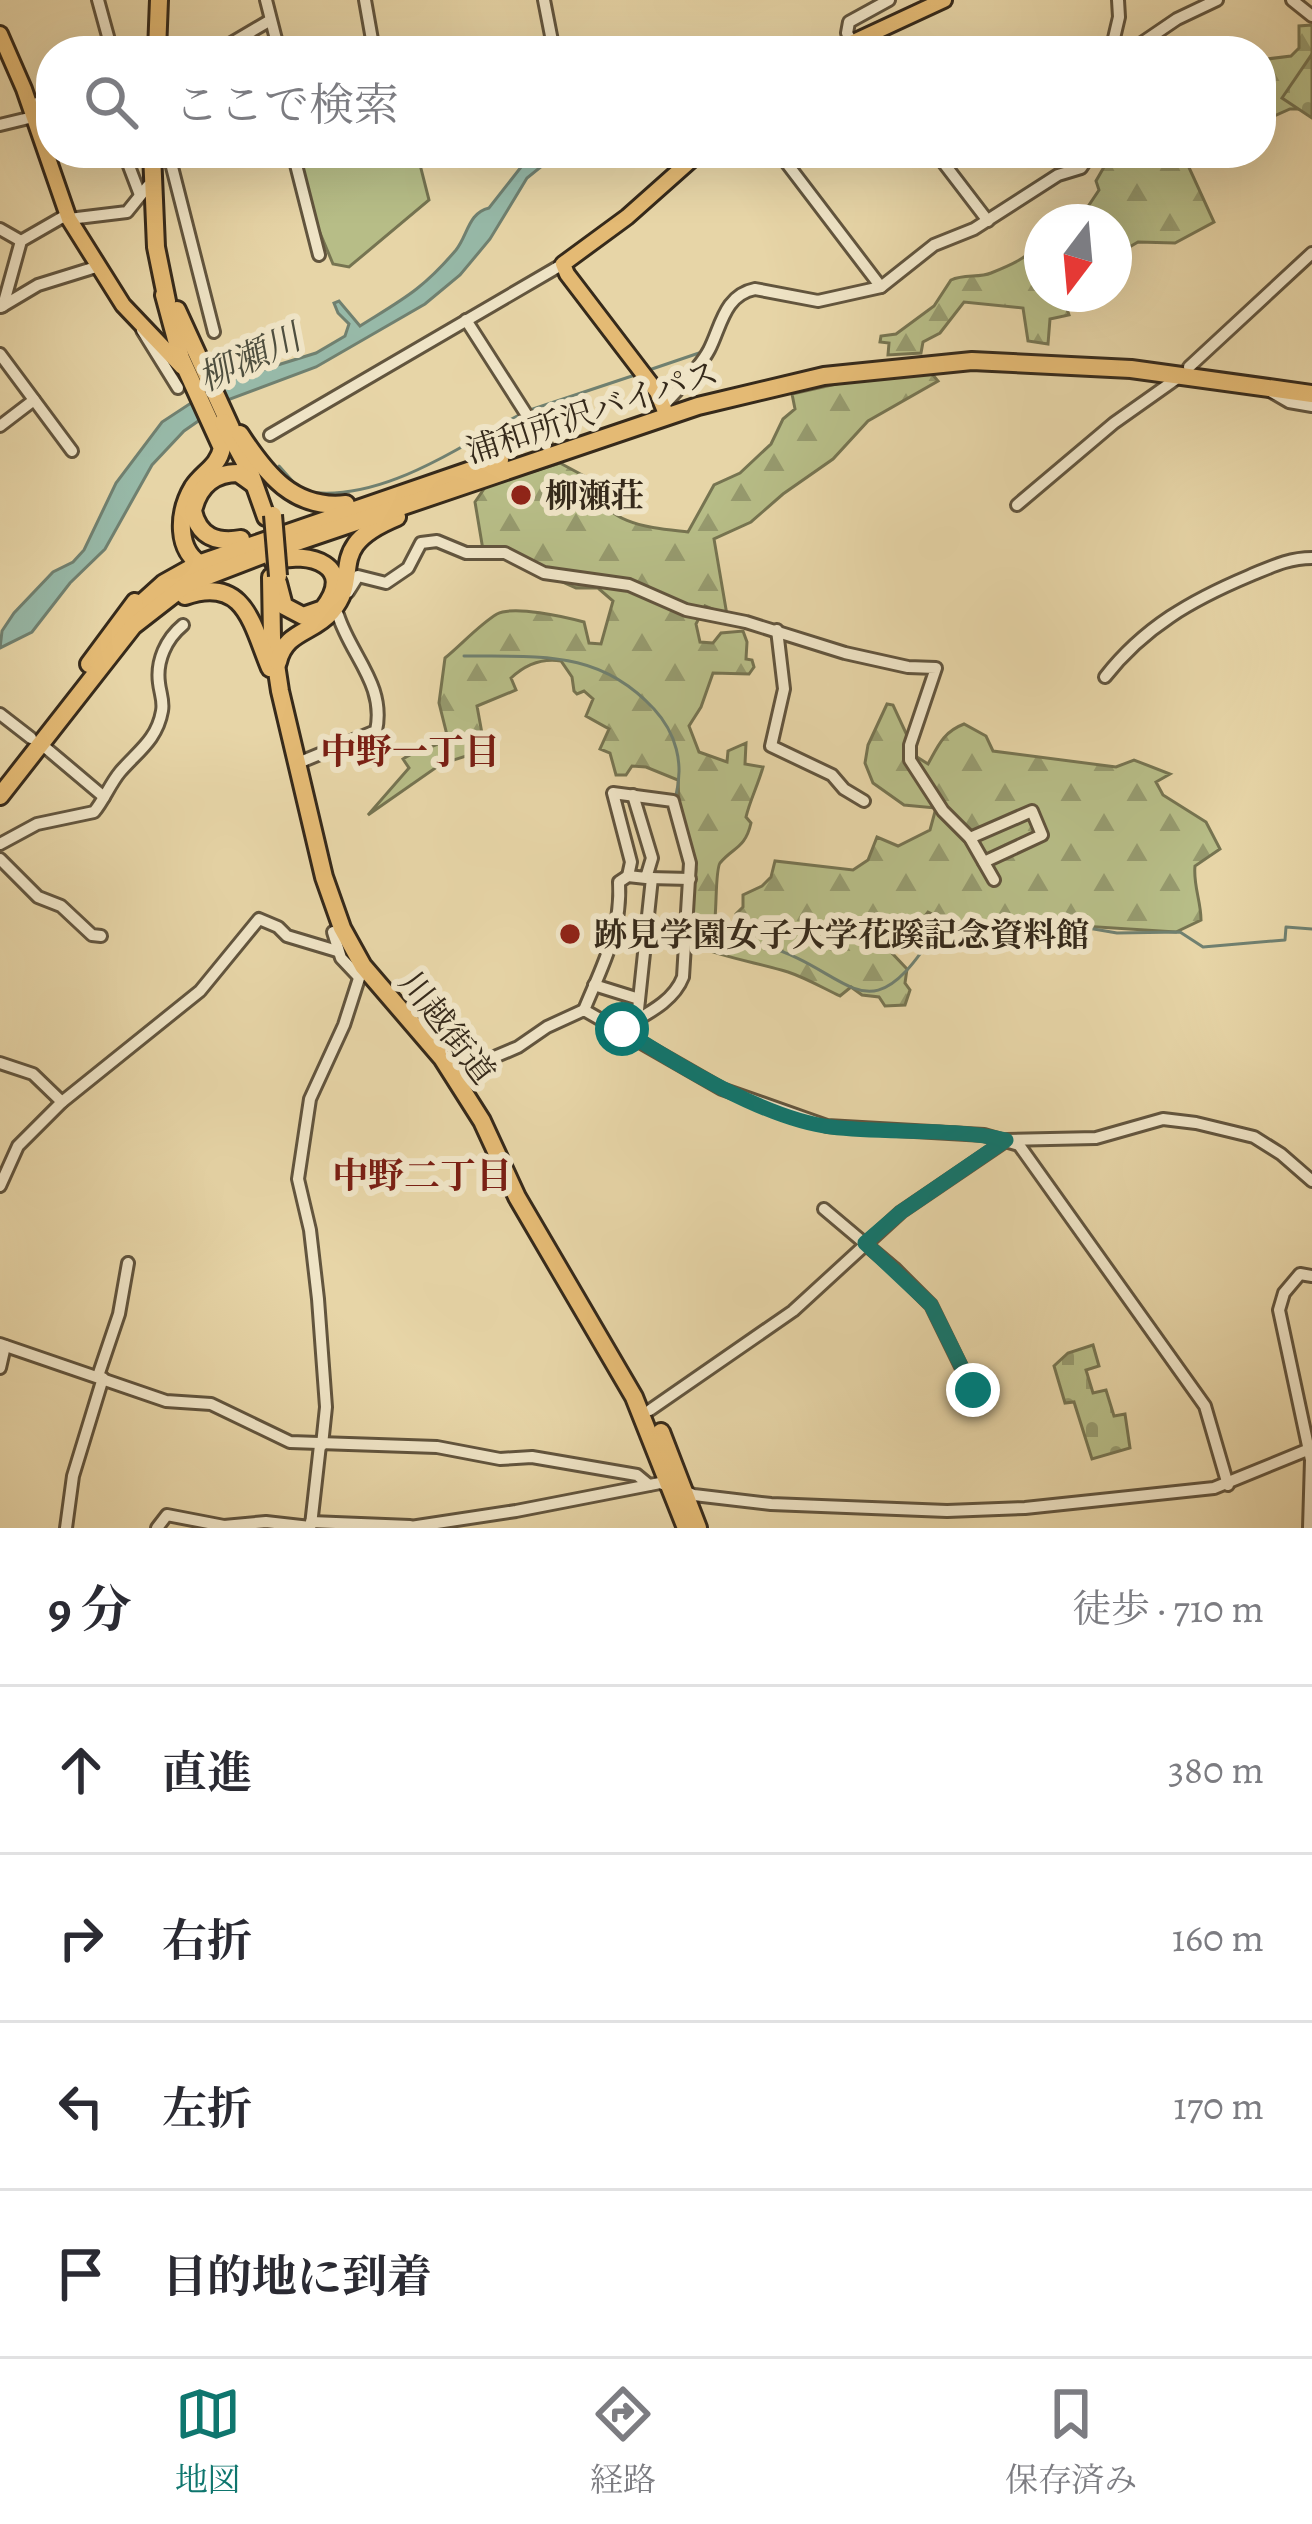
<!DOCTYPE html>
<html lang="ja">
<meta charset="utf-8">
<style>
:root{--surface:#fff;--page:#f2f2f3;--text:#2b2b33;--muted:#7c7c81;--line:#e1e1e2;--accent:#0f766e}
body{margin:0;font-family:Alegreya,"Noto Serif JP",serif;background:var(--page);color:var(--text)}
.compass{position:absolute;left:1024px;top:204px;width:108px;height:108px;border-radius:50%;background:var(--surface);box-shadow:0 12px 48px #0002;rotate:196deg}
.stop{position:absolute;width:36px;height:36px;margin:-27px;border:9px solid #0f766e;border-radius:50%;background:#fff}
.stop.end{background:#0f766e;border-color:#fff;box-shadow:0 3px 12px #0008}
.list{margin:0;padding:0;list-style:none}
h2{display:flex;justify-content:space-between;align-items:center;height:156px;margin:0;padding:0 48px;font-size:51px}
h2 small{font-size:39px;font-weight:400;color:var(--muted)}
.list li{display:grid;grid-template-columns:78px 1fr auto;gap:36px;align-items:center;box-sizing:border-box;height:168px;padding:0 48px;border-top:3px solid var(--line)}
.list b{display:block;font-size:45px;white-space:nowrap}
.list em{font-size:39px;font-style:normal;color:var(--muted)}
.icon{flex:none;width:66px;height:66px;fill:none;stroke:currentColor;stroke-width:2;stroke-linecap:round;stroke-linejoin:round}
.map{position:relative;flex:none;width:1312px;height:1528px;overflow:hidden}
.search{position:absolute;background:var(--surface);box-shadow:0 12px 48px #0002;left:36px;right:36px;top:36px;height:132px;display:flex;align-items:center;gap:30px;box-sizing:border-box;padding:0 42px;border-radius:48px;color:var(--muted);font-size:45px}
.sheet{height:828px;background:var(--surface)}
nav{display:flex;justify-content:space-around;align-items:center;box-sizing:border-box;height:168px;border-top:3px solid var(--line);background:var(--surface);font-size:33px;color:var(--muted)}
nav a{display:grid;justify-items:center;gap:6px}
nav .on{color:var(--accent)}
.map>svg:first-child{display:block}
.forest{fill:url(#forest-firs);stroke:#767451;stroke-width:3}
.cemetery{fill:url(#cemetery-stones);stroke:#767451;stroke-width:3}
.pitch{fill:#b7bd87;stroke:#767451;stroke-width:3}
.water{fill:#97b9a8;stroke:#708070;stroke-width:3}
.lines{fill:none;stroke-linecap:round;stroke-linejoin:round}
.stream{stroke:#708070;stroke-width:3}
.minor-casing{stroke:#62553e;stroke-width:16}
.major-casing{stroke:#362a1b;stroke-width:20}
.highway-casing{stroke:#362a1b;stroke-width:22}
.minor{stroke:#efe4c6;stroke-width:10}
.major{stroke:#e4ba74;stroke-width:14}
.highway{stroke:#e4ba74;stroke-width:16}
.highway-bridge-casing{stroke:#362a1b;stroke-width:22;stroke-linecap:butt}
.highway-bridge{stroke:#e4ba74;stroke-width:16}
.route{stroke:#0f766e;stroke-width:15}
.poi-dot{fill:#8f2418;stroke:#efe4c6;stroke-width:4.5}
.labels{text-anchor:middle;stroke-width:12;stroke-linejoin:round;paint-order:stroke}
.street-label{font-size:33px;fill:#362a1b;stroke:#efe4c6}
.poi-label{font-size:33px;font-weight:bold;fill:#362a1b;stroke:#efe4c6;text-anchor:start}
.water-label{font-size:36px;font-style:italic;fill:#4e4e3e;stroke:#efe4c6}
.neighbourhood-label{font-size:36px;font-weight:bold;fill:#7a1f14;stroke:#efe4c6}
</style>
<div class="map">
<svg width="1312" height="1528" viewBox="0 0 1312 1528">
<defs>
<pattern id="forest-firs" width="22" height="20" patternUnits="userSpaceOnUse" patternTransform="scale(3)"><rect width="22" height="20" fill="#b7bd87"/><path d="M5 1l3.5 6h-7zM16 11l3.5 6h-7z" fill="#969a6e"/></pattern>
<pattern id="cemetery-stones" width="16" height="16" patternUnits="userSpaceOnUse" patternTransform="scale(3)"><rect width="16" height="16" fill="#b7bd87"/><path d="M2 7V4a2 2 0 0 1 4 0v3zM10 15v-3a2 2 0 0 1 4 0v3z" fill="#969a6e"/></pattern>
</defs>
<rect width="100%" height="100%" fill="#e7d5a7"/>
<filter id="stains"><feTurbulence type="fractalNoise" baseFrequency=".00167" numOctaves="4"/><feColorMatrix values="0 0 0 0 .2 0 0 0 0 .09 0 0 0 0 .02 0 0 0 .5 -.17"/></filter>
<radialGradient id="worn" r=".72"><stop offset=".6" stop-color="#630" stop-opacity="0"/><stop offset="1" stop-color="#630" stop-opacity=".3"/></radialGradient>
<g class="forest">
<polygon points="1312,25 1312,95 1302,109 1290,109 1261,122 1261,53 1267,59 1291,56 1299,48 1299,26"/>
<polygon points="1112,153 1190,153 1186,161 1214,222 1175,243 1138,242 1114,256 1114,222 1071,222 1083,214 1099,190 1096,181"/>
<path d="M1042,242v52h30l-7,9 4,12 -19,4 -2,25 -20,-3 -5,-33 -59,-6 -24,31 -17,9 -2,11 -33,2 1,-12 -9,-1 1,-6 15,-2 38,-28 17,-26c13,-6 28,-2 40,-7 22,-9 34,-14 51,-31z"/>
<path d="M928,369l10,12 -70,40 -35,38 -50,35 -32,28 -37,17 13,76 -22,-9 -9,18 4,18 13,1 8,-10 22,-2 4,11 -1,17 6,1 2,7 -5,7 -36,-1 -12,34 -12,19 10,26 28,10 1,-11 18,-8 -1,21 18,3c-5,18 -13,33 -17,50l5,6c-6,26 -18,24 -31,40 -5,7 -3,50 -6,63l21,-2 1,-10 7,-7v-12l19,-9 9,-9 4,-16 78,9 15,-10 9,-23 21,9 32,-16 6,-22 -32,-3 -31,-22 -8,-20 3,-18 19,-41 6,1 24,52 11,7c10,-18 15,-32 36,-40l22,12 7,15 123,16 18,-7 36,14 -14,8 7,13 43,27 14,27 -25,17c-2,19 6,35 6,54l-25,12 -125,-8 -16,17 -70,-11 -37,-18 -12,15 -26,14 1,11 16,17 -2,14 5,7 -5,15 -20,1 -6,-9 -17,-2 -11,-8 -11,9c-17,-8 -34,-18 -52,-24 -33,-10 -69,-15 -100,-30l8,-73 -17,-65 -1,-24 -32,-13 -14,-1 -6,9h-10l-6,-22 -10,-4 9,-20 -23,-13 7,-17 -9,-8 -7,3 -3,-3 -2,-14 -11,-16c-19,-3 -35,3 -50,17l5,12 -39,16 8,44 -44,14 -73,51 41,-47 -6,-9c16,-11 29,-10 45,-20l-9,-36 6,-45c16,-13 35,-34 52,-44 17,-9 68,3 87,8l5,21 12,1 12,-43 -15,-13h-22l-61,-27 -31,-5 -9,-54 11,-16 74,-23 37,20c4,43 57,45 91,49l26,-47 26,-12 31,-29 12,-25 12,-10 -3,-15 75,-17z"/>
</g>
<g class="cemetery">
<polygon points="1312,54 1312,118 1282,98"/>
<polygon points="1093,1345 1099,1366 1086,1370 1093,1393 1106,1390 1114,1416 1125,1414 1130,1448 1092,1459 1074,1402 1065,1403 1054,1366 1068,1353"/>
</g>
<polygon class="pitch" points="298,153 417,153 429,200 349,267 333,264 315,221"/>
<path class="water" d="M532,153h26l-31,25 -37,61 -30,36 -35,29 -109,63 -86,32 -46,32 -32,34 -47,84 -35,34 -38,49 -32,16 2,-17 12,-18 39,-41 20,-10 11,-12 32,-67 46,-61 61,-40 93,-29 29,-17 4,-12 -11,-11 -4,-10 5,-2 21,25c43,-27 62,-36 96,-76 12,-15 12,-37 33,-42z"/>
<g class="lines">
<g class="stream">
<path d="M1041,179c14,-10 34,-13 44,-26"/>
<polyline points="986,214 1003,204"/>
<polyline points="895,270 911,257"/>
<polyline points="706,344 722,309"/>
<polyline points="649,370 702,352"/>
<polyline points="530,410 635,375"/>
<polyline points="279,466 295,484"/>
<path d="M308,492c76,10 149,-45 213,-78"/>
<path d="M464,656c75,1 135,-7 190,53 22,24 30,54 22,86"/>
<path d="M688,934c15,4 31,11 46,12 10,0 18,-3 28,-1 91,24 104,101 177,-20l8,-4 32,6 74,-5 64,11 63,-1 23,15 82,-7 1,-13 26,2"/>
</g>
<defs>
<g id="minor">
<polyline points="98,0 112,51"/>
<polyline points="266,0 279,51"/>
<polyline points="365,0 374,51"/>
<polyline points="544,0 554,51"/>
<polyline points="1292,0 1312,16"/>
<polyline points="218,51 269,21"/>
<polyline points="857,51 847,33 849,22 889,0"/>
<polyline points="1111,51 1119,17 1118,0"/>
<polyline points="1130,51 1177,19 1217,0"/>
<polyline points="30,106 51,97"/>
<polyline points="0,125 33,117"/>
<polyline points="124,153 140,195"/>
<polyline points="293,153 319,255"/>
<polyline points="779,153 881,287"/>
<polyline points="936,153 988,221"/>
<polyline points="171,163 214,332"/>
<polyline points="69,219 127,212 148,186"/>
<polyline points="0,229 21,241"/>
<polyline points="3,306 21,241 68,214"/>
<polyline points="1,307 38,285 96,267"/>
<polyline points="466,320 546,445"/>
<polyline points="142,330 178,388"/>
<polyline points="0,354 72,451"/>
<polyline points="1189,367 1312,253"/>
<polyline points="1270,391 1289,402 1312,406"/>
<path d="M664,405c14,-16 35,-36 45,-55 12,-23 15,-55 46,-61l63,12 63,-14 53,-42 40,-16 84,-54 23,-7 10,-15"/>
<polyline points="0,426 34,400"/>
<polyline points="270,435 563,264"/>
<polyline points="1017,505 1114,423 1179,377"/>
<polyline points="348,592 358,576 386,583 408,568 421,543 437,541 466,553 505,553 544,573 629,585 686,610 746,622 845,653 908,667 936,668 910,745 910,760 943,811 970,838 994,880"/>
<polyline points="777,630 784,689 771,746 832,775 844,789 864,801"/>
<path d="M1105,677c39,-50 87,-77 144,-101 22,-9 39,-18 63,-18"/>
<polyline points="0,714 31,738"/>
<polyline points="40,743 104,797"/>
<path d="M298,763l78,-32c10,-46 -25,-75 -38,-116"/>
<polyline points="970,838 1032,811 1042,835 984,862"/>
<path d="M0,844l37,-20 57,-12c10,-12 16,-28 26,-40 17,-20 37,-32 42,-61 2,-10 -2,-18 -3,-28 -3,-22 7,-44 24,-58"/>
<polyline points="0,859 38,897 61,906 92,935 101,936"/>
<polyline points="649,878 690,879"/>
<polyline points="333,932 341,958 358,976"/>
<polyline points="615,935 685,943"/>
<polyline points="594,985 639,999"/>
<path d="M584,1010c18,-44 38,-79 35,-128l9,-6 18,2 6,-20 -19,-63"/>
<polyline points="637,1019 652,878"/>
<path d="M621,1029c23,-14 52,-26 62,-52l7,-114 -17,-62 -60,-8 18,69 -3,14"/>
<polyline points="0,1063 33,1074 62,1102"/>
<polyline points="454,1074 518,1047 547,1027 584,1010 722,1089 827,1126 984,1135 1019,1145 1205,1406 1228,1485"/>
<polyline points="0,1186 18,1146 62,1102 200,991 259,919 278,927 287,936 337,951"/>
<polyline points="824,1209 894,1268 931,1305 973,1391"/>
<polyline points="0,1344 166,1401 211,1404 290,1442 437,1447 500,1459 532,1457 637,1475 649,1485"/>
<polyline points="0,1368 5,1346"/>
<polyline points="98,1376 119,1314 128,1263"/>
<polyline points="650,1410 793,1311 901,1212 1007,1140 1096,1138 1163,1119 1196,1123 1254,1137 1281,1154 1312,1181"/>
<polyline points="322,1445 326,1407 318,1299 310,1230 298,1179 310,1099 344,1025 363,966"/>
<polyline points="311,1522 410,1526"/>
<polyline points="311,1525 320,1445"/>
<polyline points="66,1528 73,1476 103,1378"/>
<polyline points="157,1528 167,1515 224,1526 266,1522 310,1527"/>
<polyline points="404,1528 516,1511 660,1483 694,1495 771,1504 947,1511 1025,1508 1214,1488 1312,1448"/>
<polyline points="1309,1528 1311,1460 1279,1310 1284,1293 1300,1274 1312,1276"/>
</g>
<g id="major">
<polyline points="0,34 24,89 69,219 123,305 182,367"/>
<polyline points="834,51 944,0"/>
<polyline points="667,416 657,392 567,274 563,264 627,217 699,153"/>
</g>
<g id="highway">
<polyline points="157,51 159,0"/>
<polyline points="152,153 156,247 167,301"/>
<path d="M164,295l17,63 41,90c-4,19 -19,24 -29,39 -15,25 -18,65 11,79"/>
<polyline points="177,310 231,428"/>
<polyline points="223,422 250,472 266,517"/>
<path d="M240,434c26,40 54,76 106,70"/>
<path d="M241,539c-24,4 -42,-2 -48,-28 5,-23 20,-38 45,-38l14,10"/>
<path d="M273,561c37,-11 84,5 50,48l-20,7 -19,-10 -6,-23"/>
<polyline points="271,577 272,638 280,691 324,877 342,928 363,966 442,1058 482,1121 517,1197 634,1397 686,1528"/>
<path d="M185,596c60,-21 67,29 85,72"/>
<polyline points="133,611 164,583 198,564 500,460"/>
<path d="M278,662c7,-31 35,-29 53,-50 33,-38 -9,-64 66,-95"/>
<polyline points="89,664 135,602"/>
<polyline points="0,796 133,626 187,584 291,544 698,406 824,376 972,361 1131,369 1312,394"/>
<polyline points="661,1432 698,1528"/>
</g>
</defs>
<use href="#minor" class="minor-casing"/>
<use href="#major" class="major-casing"/>
<use href="#highway" class="highway-casing"/>
<use href="#minor" class="minor"/>
<use href="#major" class="major"/>
<use href="#highway" class="highway"/>
<defs>
<polyline id="highway-bridge" points="273,515 278,576"/>
</defs>
<use href="#highway-bridge" class="highway-bridge-casing"/>
<use href="#highway-bridge" class="highway-bridge"/>
</g>
<g class="lines">
<path class="route" d="M622,1029c55,36 143,90 209,98 58,7 117,0 175,13l-105,72 -36,31 66,62 42,85"/>
</g>
<g class="poi-dot">
<circle cx="521" cy="495" r="12"/>
<circle cx="570" cy="934" r="12"/>
</g>
<g class="labels">
<g class="street-label">
<text transform="translate(592 411) rotate(-18)" y="12">浦和所沢バイパス</text>
<text transform="translate(448 1027) rotate(52)" y="12">川越街道</text>
</g>
<g class="poi-label">
<text x="545" y="507">柳瀬荘</text>
<text x="594" y="946">跡見学園女子大学花蹊記念資料館</text>
</g>
<g class="water-label">
<text transform="translate(249 357) rotate(-25)" y="13">柳瀬川</text>
</g>
<g class="neighbourhood-label">
<text x="410" y="764">中野一丁目</text>
<text x="422" y="1188">中野二丁目</text>
</g>
</g>
<rect width="100%" height="100%" filter="url(#stains)"/>
<rect width="100%" height="100%" fill="url(#worn)"/>
</svg>
<svg class="compass" viewBox="-18 -18 36 36"><path d="M0-13l5 13h-10z" fill="#e53935"/><path d="M0 13l5-13h-10z" fill="#7c7c81"/></svg>
<div class="stop" style="left:622px;top:1029px"></div>
<div class="stop end" style="left:973px;top:1390px"></div>
<div class="search"><svg class="icon" aria-label="search" viewBox="0 0 24 24"><circle cx="10" cy="10" r="6"/><path d="M15 15l6 6"/></svg>ここで検索</div>
</div>
<section class="sheet">
<h2>9 分<small>徒歩 · 710 m</small></h2>
<ul class="list">
<li><svg class="icon" aria-label="ahead" viewBox="0 0 24 24"><path d="M12 20V5M6 11l6-6 6 6"/></svg><div><b>直進</b></div><em>380 m</em></li>
<li><svg class="icon" aria-label="right" viewBox="0 0 24 24"><path d="M7 20v-9h11M14 6l5 5-5 5"/></svg><div><b>右折</b></div><em>160 m</em></li>
<li><svg class="icon" aria-label="left" viewBox="0 0 24 24"><path d="M17 20v-9H6M10 6l-5 5 5 5"/></svg><div><b>左折</b></div><em>170 m</em></li>
<li><svg class="icon" aria-label="arrive" viewBox="0 0 24 24"><path d="M6 21V4h12l-3 4 3 4H6"/></svg><div><b>目的地に到着</b></div></li>
</ul>
</section>
<nav>
<a class="on"><svg class="icon" aria-label="map" viewBox="0 0 24 24"><path d="M3 6l6-2 6 2 6-2v14l-6 2-6-2-6 2zM9 4v14M15 6v14"/></svg>地図</a>
<a><svg class="icon" aria-label="directions" viewBox="0 0 24 24"><path d="M12 3l9 9-9 9-9-9zM9 14v-3h6M13 9l2 2-2 2"/></svg>経路</a>
<a><svg class="icon" aria-label="saved" viewBox="0 0 24 24"><path d="M7 4h10v16l-5-4-5 4z"/></svg>保存済み</a>
</nav>
